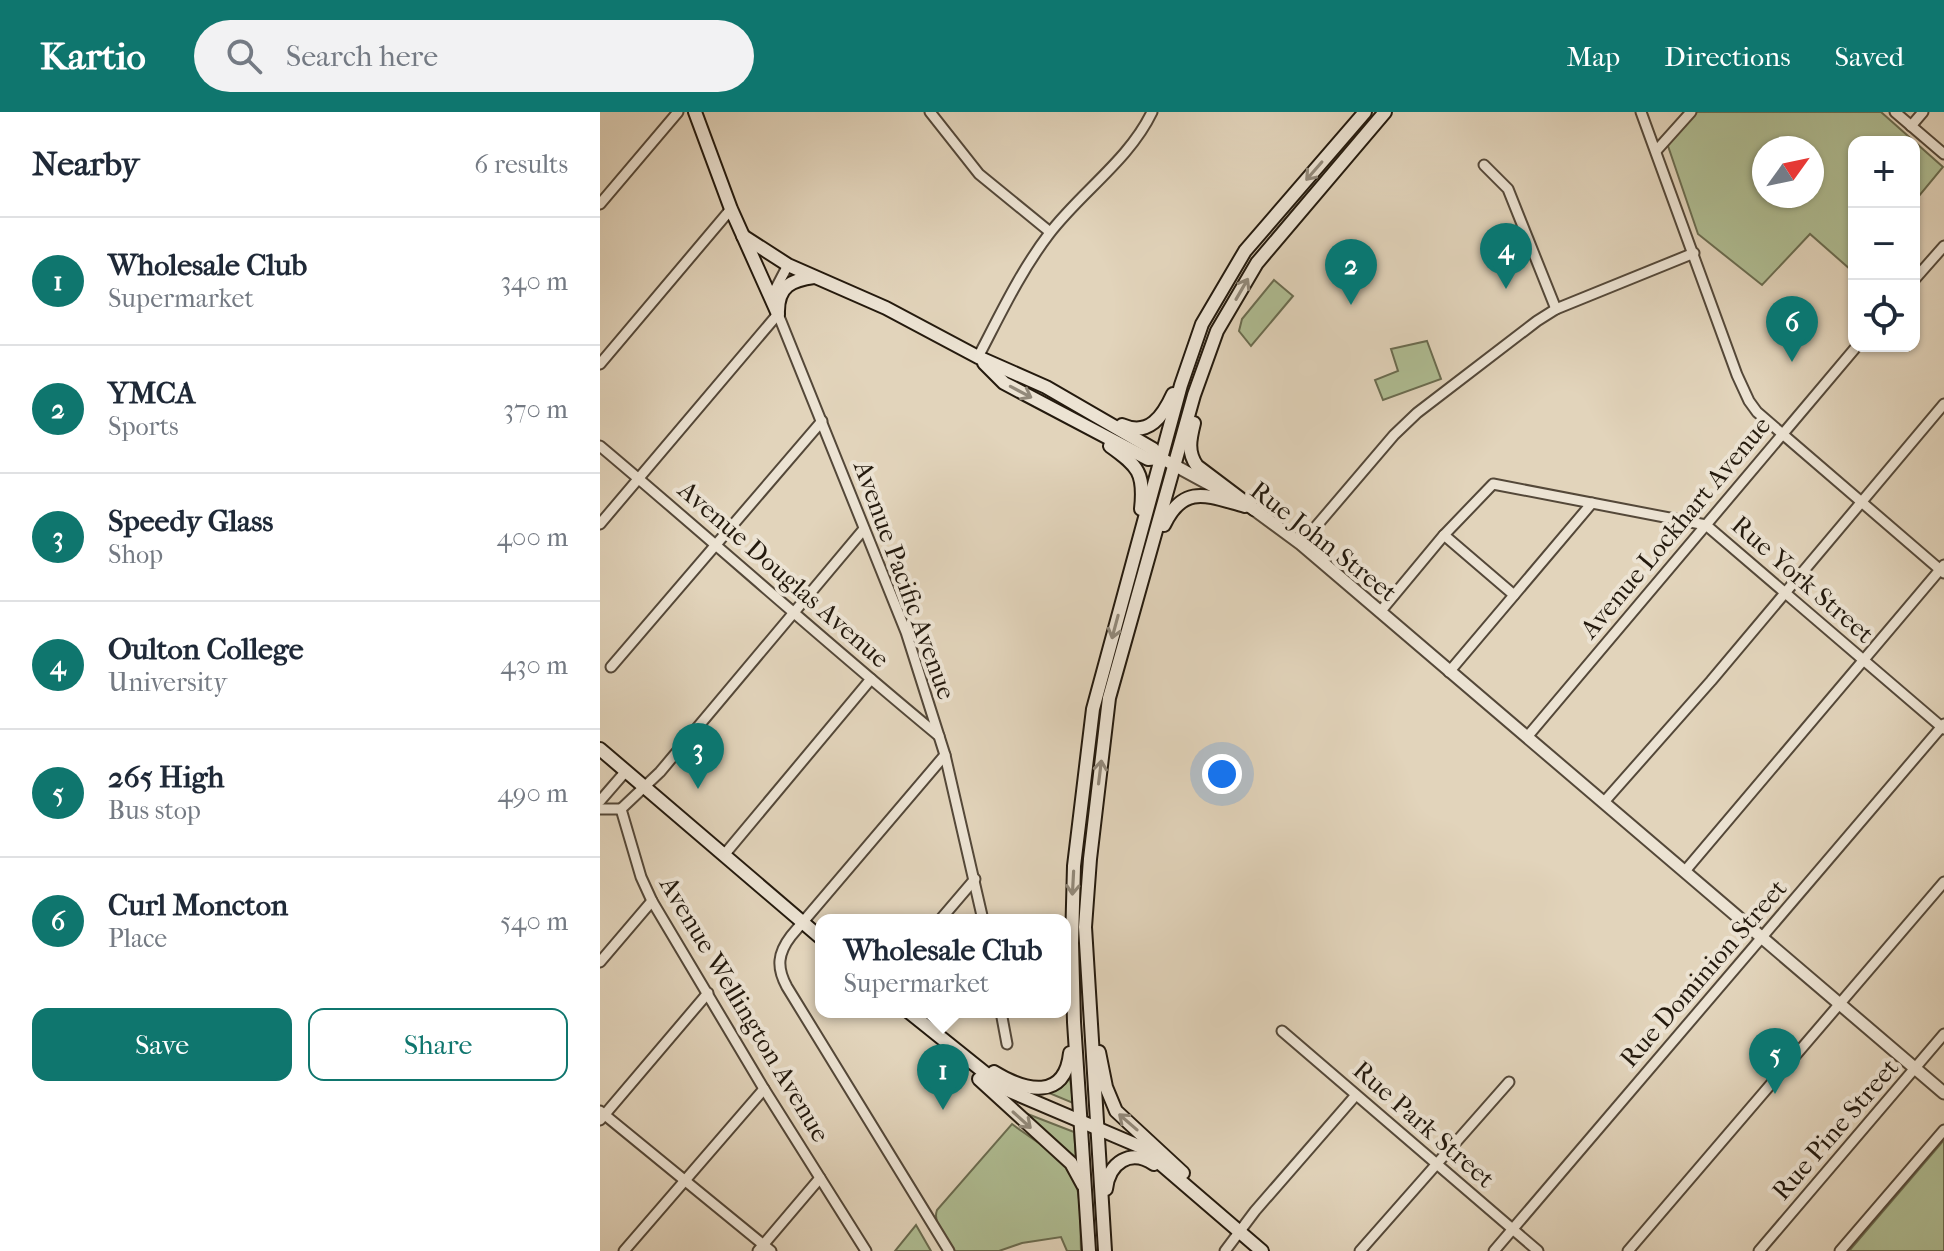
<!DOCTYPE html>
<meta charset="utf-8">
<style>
:root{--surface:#fff;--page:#f2f2f3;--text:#1f2937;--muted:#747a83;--line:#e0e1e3;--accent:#0f766e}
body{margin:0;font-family:"IM FELL French Canon",serif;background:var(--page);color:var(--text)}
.controls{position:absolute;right:24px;top:24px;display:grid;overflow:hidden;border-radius:16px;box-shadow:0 2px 6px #0004}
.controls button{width:72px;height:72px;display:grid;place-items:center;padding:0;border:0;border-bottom:2px solid var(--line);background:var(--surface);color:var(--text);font:40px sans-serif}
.compass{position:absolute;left:1152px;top:24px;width:72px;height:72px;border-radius:50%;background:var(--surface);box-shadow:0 2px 6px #0004;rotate:57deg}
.you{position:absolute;left:622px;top:662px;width:28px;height:28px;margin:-20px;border:6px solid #fff;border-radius:50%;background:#1a73e8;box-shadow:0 0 0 12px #1a73e833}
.badge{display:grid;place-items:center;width:52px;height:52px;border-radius:50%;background:var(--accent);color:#fff;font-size:26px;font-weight:700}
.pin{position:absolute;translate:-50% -66px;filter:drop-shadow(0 2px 4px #0008)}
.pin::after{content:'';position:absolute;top:42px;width:28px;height:24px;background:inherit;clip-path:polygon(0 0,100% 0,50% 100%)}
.popup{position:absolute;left:215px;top:802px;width:256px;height:104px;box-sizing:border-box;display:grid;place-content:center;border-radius:16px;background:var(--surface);filter:drop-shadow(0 2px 6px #0005);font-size:26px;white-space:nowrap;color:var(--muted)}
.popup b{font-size:30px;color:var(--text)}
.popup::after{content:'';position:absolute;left:50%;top:100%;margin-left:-16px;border:16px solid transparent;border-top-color:var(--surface)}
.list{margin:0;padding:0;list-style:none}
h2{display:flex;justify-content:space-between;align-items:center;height:104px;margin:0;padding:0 32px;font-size:34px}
h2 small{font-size:26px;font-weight:400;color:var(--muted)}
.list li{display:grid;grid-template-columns:52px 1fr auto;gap:24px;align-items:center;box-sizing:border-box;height:128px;padding:0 32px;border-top:2px solid var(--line)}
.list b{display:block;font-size:30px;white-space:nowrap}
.list p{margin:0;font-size:26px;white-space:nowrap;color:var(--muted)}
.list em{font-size:26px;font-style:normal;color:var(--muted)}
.actions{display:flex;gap:16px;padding:24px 32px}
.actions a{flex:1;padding:18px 0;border:2px solid var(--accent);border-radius:16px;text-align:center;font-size:28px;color:var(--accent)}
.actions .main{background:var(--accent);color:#fff}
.icon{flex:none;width:44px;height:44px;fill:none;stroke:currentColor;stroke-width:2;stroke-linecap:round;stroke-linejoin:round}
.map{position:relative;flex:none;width:1344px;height:1139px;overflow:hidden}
header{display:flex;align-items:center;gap:48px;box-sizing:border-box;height:112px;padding:0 40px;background:var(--accent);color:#fff}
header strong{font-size:38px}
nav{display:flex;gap:44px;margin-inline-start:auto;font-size:28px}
.search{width:560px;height:72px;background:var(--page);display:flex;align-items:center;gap:20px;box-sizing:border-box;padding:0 28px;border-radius:44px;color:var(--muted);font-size:30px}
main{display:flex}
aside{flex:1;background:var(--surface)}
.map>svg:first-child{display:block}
.green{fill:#afbd93;stroke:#6a6c50;stroke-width:2;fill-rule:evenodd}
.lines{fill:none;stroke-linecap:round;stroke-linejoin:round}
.minor-casing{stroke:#544839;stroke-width:13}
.tertiary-casing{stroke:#544839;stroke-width:15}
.secondary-casing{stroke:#241a0e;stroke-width:16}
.minor{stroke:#ece3d3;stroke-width:9}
.tertiary{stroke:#ece3d3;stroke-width:11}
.secondary{stroke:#ece3d3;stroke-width:12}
.oneway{stroke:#92897a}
.labels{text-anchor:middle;stroke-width:8;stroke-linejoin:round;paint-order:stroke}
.street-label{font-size:26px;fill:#241a0e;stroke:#ece3d3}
</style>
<header>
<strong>Kartio</strong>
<div class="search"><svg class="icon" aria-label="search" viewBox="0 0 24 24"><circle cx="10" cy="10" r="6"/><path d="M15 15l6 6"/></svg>Search here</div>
<nav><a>Map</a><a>Directions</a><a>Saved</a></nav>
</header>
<main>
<aside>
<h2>Nearby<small>6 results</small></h2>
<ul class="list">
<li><span class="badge">1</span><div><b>Wholesale Club</b><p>Supermarket</p></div><em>340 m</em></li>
<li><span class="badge">2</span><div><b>YMCA</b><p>Sports</p></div><em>370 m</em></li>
<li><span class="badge">3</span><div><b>Speedy Glass</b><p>Shop</p></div><em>400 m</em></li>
<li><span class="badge">4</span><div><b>Oulton College</b><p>University</p></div><em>430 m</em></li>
<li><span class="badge">5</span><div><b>265 High</b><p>Bus stop</p></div><em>490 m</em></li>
<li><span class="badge">6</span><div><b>Curl Moncton</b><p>Place</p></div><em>540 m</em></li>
</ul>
<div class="actions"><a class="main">Save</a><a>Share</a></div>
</aside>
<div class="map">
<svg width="1344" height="1139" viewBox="0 0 1344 1139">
<rect width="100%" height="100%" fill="#e2d4bb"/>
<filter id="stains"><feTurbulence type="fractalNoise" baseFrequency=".0025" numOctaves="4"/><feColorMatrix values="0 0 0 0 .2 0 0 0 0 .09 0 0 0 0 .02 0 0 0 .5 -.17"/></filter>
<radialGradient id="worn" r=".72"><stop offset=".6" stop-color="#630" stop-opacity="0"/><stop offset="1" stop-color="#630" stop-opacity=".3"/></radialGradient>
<g class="green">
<path d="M1095,0h186l62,55 -29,35v-60h-60v124l-3,4 -41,-36 -48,51 -64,-51 -31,-91zM1164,36h48v48h-48z"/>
<polygon points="674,168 693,184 651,234 639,219 642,207"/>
<polygon points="827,229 841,267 783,288 775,268 798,259 791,237"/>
<polygon points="470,966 473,991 449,981 462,975"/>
<polygon points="425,1001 474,1020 476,1044 473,1047"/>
<path d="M412,1012c23,18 58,34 65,64 5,20 3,43 4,63h-14l-6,-14 -39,6 -23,8h-45c-7,-12 -22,-27 -17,-41z"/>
<polygon points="1344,1028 1344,1139 1249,1139"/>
<polygon points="316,1113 331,1139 295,1139"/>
</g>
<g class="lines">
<defs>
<g id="minor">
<polyline points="330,0 379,62 450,120"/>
<polyline points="1041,0 1137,263 1149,289 1157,300 1344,461"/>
<polyline points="1295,0 1344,42"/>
<polyline points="1311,14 1323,0"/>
<polyline points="1056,39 1091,0"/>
<polyline points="884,53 908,77 956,197"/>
<polyline points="0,92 78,0"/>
<polyline points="188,153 176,176 178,202 306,520 345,643 383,808"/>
<polyline points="1314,168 1344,134"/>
<path d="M378,245c22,-42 42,-85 71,-123 32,-42 80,-74 103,-122"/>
<polyline points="0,252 131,97"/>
<path d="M0,334c114,96 224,195 339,290"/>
<polyline points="0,412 178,202"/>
<polyline points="264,417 60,660 21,697 41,765 52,789 164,977 266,1139"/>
<polyline points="844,423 914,483"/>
<polyline points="701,432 794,323 817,301 937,209 956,197 1094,141"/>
<polyline points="780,500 844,423 893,372 1106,413 1344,617"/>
<polyline points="11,555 222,309"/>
<polyline points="849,560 992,391"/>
<polyline points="927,625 1257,234"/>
<path d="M345,643l-154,181c-13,17 -15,31 -4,51l162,264"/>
<polyline points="0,689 26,659"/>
<polyline points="1004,690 1111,569 1344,292"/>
<polyline points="0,697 21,697"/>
<polyline points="124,743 271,567"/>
<polyline points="1085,759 1344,453"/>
<polyline points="340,808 375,767"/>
<polyline points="0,850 52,789"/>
<polyline points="401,900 407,932"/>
<polyline points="682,919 938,1139"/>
<polyline points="0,999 171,1139"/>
<polyline points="0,1008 108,881"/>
<polyline points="24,1139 164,977"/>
<polyline points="158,1139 220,1066"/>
<polyline points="625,1139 655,1099 756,983"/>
<polyline points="760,1139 909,970"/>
<polyline points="894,1139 1344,612"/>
<polyline points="1028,1139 1344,770"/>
<polyline points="1159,1139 1344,922"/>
<polyline points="1240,1139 1344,1018"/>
</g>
<g id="tertiary">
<polyline points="561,346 629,383"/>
<polyline points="648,393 701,432 1344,981"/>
</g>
<g id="secondary">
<polyline points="95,0 131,97 178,202"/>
<polyline points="143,124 188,153 286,196 378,245 446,275 553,337 561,346"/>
<path d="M178,199c0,-25 14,-31 36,-34"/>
<polyline points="384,251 404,271 548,347 561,346"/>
<path d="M594,311c-4,16 -7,29 3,43l57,43"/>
<path d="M522,313c27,12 41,-9 51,-31"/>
<path d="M510,334c28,20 35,27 31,63"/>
<path d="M564,413c20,-42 44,-29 81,-19"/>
<polyline points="0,637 221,826"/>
<polyline points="309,900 405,977 541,1035 662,1139"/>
<polyline points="499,940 506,975 516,999 583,1061"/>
<path d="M394,960c31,19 71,29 76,-19"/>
<polyline points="379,967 471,1051 483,1073"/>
<path d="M506,1077c3,-26 24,-41 48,-25"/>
<polyline points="489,1139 474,910 472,831 474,754 493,597 581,273 602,212 645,139 765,0"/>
<polyline points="505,1139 485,815 490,747 509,586 594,283 617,219 657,151 785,0"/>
</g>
</defs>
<use href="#minor" class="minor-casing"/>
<use href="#tertiary" class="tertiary-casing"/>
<use href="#secondary" class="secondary-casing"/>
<use href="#minor" class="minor"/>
<use href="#tertiary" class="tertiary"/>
<use href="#secondary" class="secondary"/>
</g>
<defs><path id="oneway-shaft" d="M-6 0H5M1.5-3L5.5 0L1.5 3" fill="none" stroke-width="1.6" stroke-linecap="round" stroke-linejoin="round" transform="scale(2)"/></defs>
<g class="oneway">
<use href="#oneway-shaft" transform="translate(714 59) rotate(131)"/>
<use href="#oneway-shaft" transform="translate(642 177) rotate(-60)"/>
<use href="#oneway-shaft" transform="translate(421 280) rotate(28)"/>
<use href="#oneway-shaft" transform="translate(515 515) rotate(105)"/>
<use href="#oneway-shaft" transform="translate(500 660) rotate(-83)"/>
<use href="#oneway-shaft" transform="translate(473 771) rotate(93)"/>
<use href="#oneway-shaft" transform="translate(422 1008) rotate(42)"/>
<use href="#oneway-shaft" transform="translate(528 1010) rotate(-139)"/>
</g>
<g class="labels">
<g class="street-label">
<text transform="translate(1075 415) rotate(-50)" y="9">Avenue Lockhart Avenue</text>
<text transform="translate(724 429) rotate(38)" y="9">Rue John Street</text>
<text transform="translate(184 462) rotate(41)" y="9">Avenue Douglas Avenue</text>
<text transform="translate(1203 467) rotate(41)" y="9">Rue York Street</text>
<text transform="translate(305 468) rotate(70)" y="9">Avenue Pacific Avenue</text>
<text transform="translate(1103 861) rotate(-49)" y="9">Rue Dominion Street</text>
<text transform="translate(145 897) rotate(59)" y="9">Avenue Wellington Avenue</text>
<text transform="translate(824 1012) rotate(41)" y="9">Rue Park Street</text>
<text transform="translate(1235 1017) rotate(-49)" y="9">Rue Pine Street</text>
</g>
</g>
<rect width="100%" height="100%" filter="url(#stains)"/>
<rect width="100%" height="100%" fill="url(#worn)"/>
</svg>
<div class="controls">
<button>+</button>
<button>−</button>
<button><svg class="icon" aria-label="locate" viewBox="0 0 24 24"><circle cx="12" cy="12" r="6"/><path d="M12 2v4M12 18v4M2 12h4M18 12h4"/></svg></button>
</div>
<svg class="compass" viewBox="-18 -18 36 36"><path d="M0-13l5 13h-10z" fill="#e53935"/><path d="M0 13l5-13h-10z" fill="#747a83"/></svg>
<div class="you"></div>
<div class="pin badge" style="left:343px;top:998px">1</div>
<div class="popup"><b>Wholesale Club</b>Supermarket</div>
<div class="pin badge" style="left:751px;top:193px">2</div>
<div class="pin badge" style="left:98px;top:677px">3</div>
<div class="pin badge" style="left:906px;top:177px">4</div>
<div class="pin badge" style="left:1175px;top:982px">5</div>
<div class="pin badge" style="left:1192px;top:250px">6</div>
</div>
</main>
